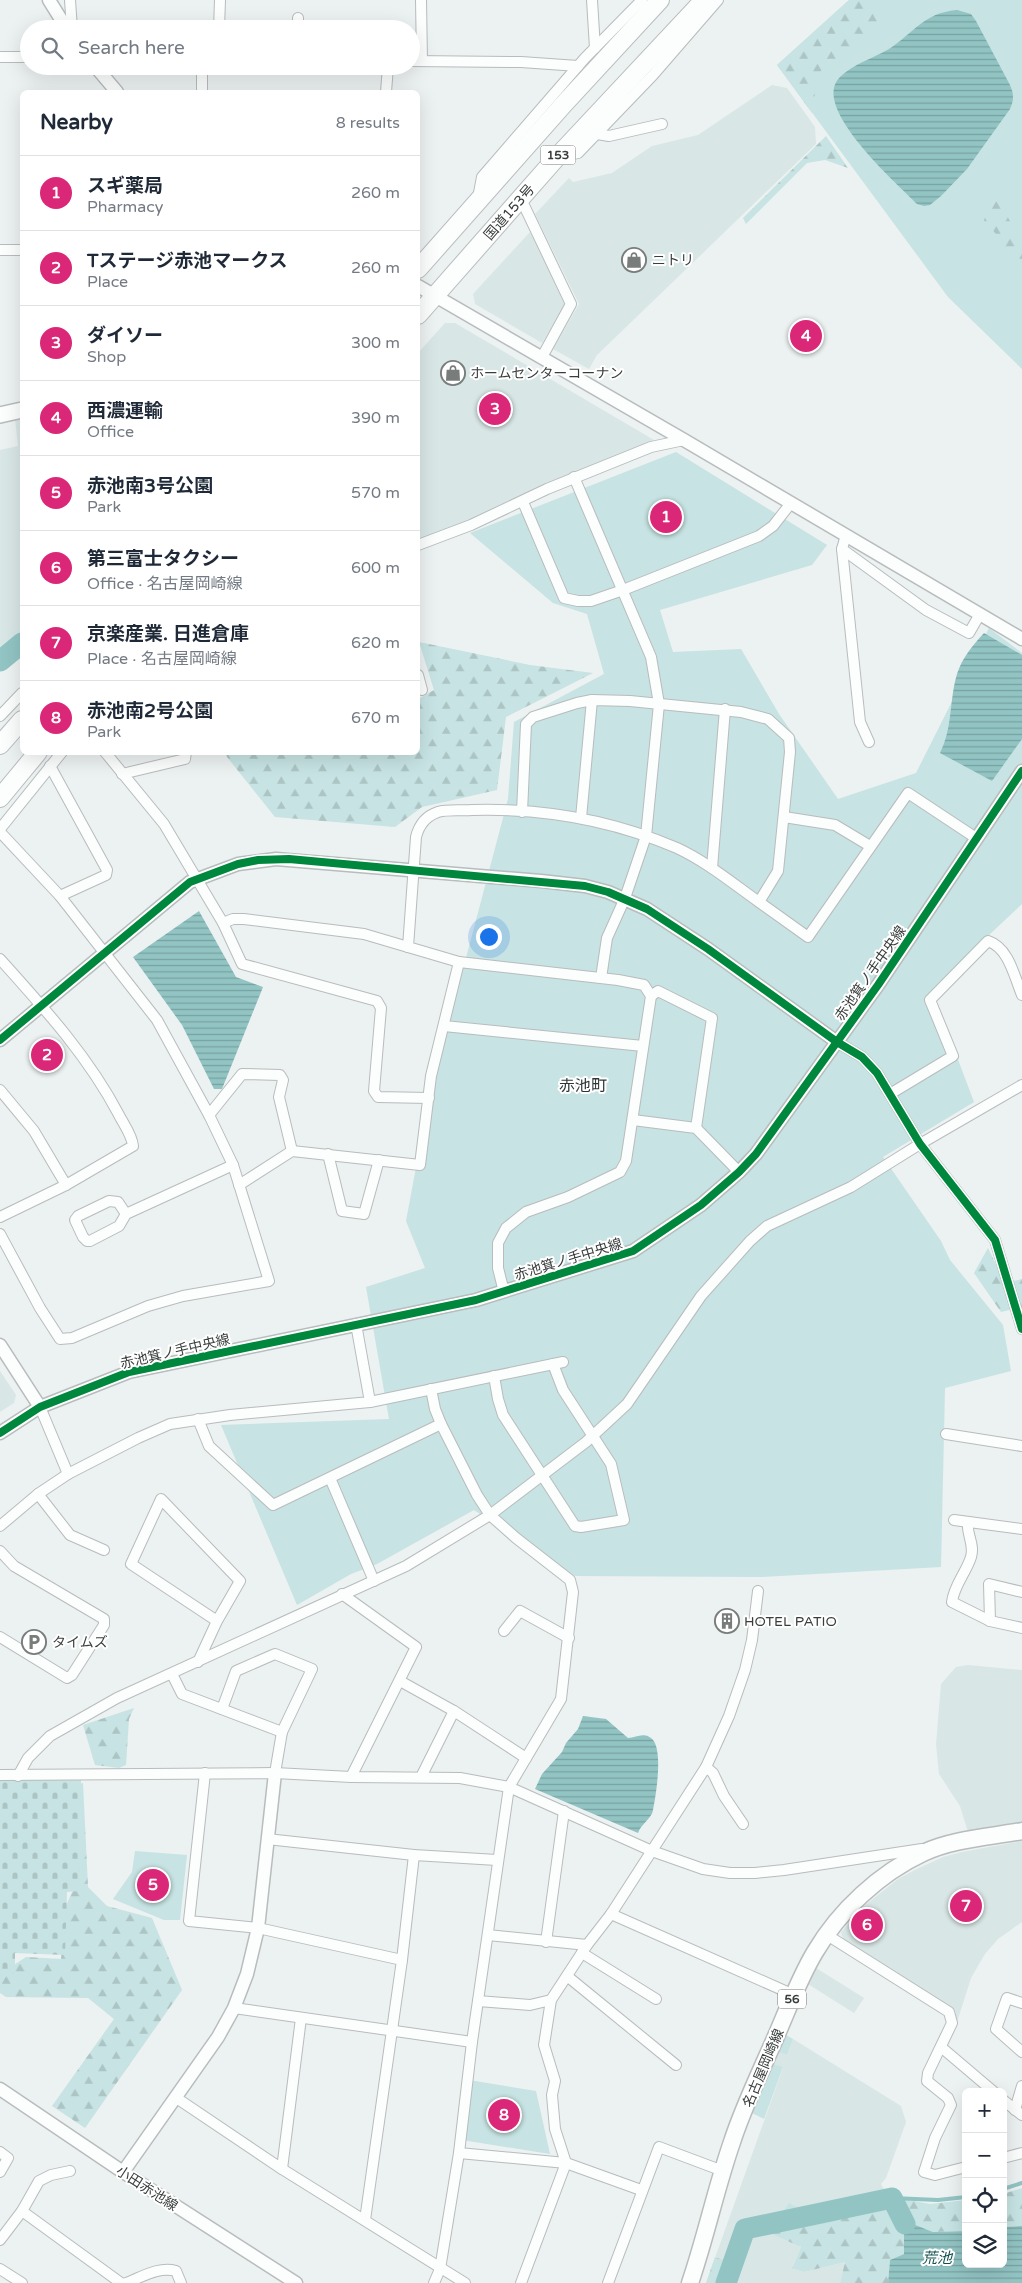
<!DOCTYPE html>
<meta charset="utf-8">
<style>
:root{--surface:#fff;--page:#f6f6f7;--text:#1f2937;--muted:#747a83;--line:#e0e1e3;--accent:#db2777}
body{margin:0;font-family:"Varela Round","Noto Sans JP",sans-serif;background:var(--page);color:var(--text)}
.controls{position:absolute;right:15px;bottom:15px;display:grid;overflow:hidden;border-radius:8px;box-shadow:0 5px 20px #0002}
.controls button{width:45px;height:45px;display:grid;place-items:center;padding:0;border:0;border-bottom:1px solid var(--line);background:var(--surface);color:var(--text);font:25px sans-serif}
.you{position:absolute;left:488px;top:936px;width:18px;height:18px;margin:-12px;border:4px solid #fff;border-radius:50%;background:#1a73e8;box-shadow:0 0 0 8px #1a73e833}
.badge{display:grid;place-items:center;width:32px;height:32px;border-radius:50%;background:var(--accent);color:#fff;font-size:16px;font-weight:700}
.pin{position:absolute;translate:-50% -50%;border:2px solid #fff;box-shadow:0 1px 5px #0006}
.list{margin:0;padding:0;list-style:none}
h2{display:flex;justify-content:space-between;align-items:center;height:65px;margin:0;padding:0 20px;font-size:21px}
h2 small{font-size:16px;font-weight:400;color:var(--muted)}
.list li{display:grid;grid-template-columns:32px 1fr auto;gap:15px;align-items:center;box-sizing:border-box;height:75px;padding:0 20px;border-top:1px solid var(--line)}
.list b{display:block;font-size:19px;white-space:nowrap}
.list p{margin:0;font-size:16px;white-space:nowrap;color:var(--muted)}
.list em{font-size:16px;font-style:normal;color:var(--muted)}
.icon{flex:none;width:28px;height:28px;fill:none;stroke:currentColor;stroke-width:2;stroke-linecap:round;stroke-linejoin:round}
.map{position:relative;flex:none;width:1022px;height:2283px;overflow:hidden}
.search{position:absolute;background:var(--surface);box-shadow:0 5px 20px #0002;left:20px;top:20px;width:400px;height:55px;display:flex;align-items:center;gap:12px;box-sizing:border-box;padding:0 18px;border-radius:28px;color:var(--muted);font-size:19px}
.panel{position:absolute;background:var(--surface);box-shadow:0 5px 20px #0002;left:20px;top:90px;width:400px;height:665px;border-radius:8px}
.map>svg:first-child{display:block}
.built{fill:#d9e6e6}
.green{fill:#c7e3e3}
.forest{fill:url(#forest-firs)}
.cemetery{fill:url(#cemetery-stones)}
.water{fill:url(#water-rules)}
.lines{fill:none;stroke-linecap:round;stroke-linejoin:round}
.stream{stroke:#92c4c4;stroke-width:4}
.river{stroke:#92c4c4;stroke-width:21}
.minor-casing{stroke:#b8bcbc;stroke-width:12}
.tertiary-casing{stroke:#b8bcbc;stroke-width:15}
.secondary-casing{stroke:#b8bcbc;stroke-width:18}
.primary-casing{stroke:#b8bcbc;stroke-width:19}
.trunk-casing{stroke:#b8bcbc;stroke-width:20}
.minor{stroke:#fcfdfd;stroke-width:10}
.tertiary{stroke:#fcfdfd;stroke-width:12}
.secondary{stroke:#fcfdfd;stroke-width:15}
.primary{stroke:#fcfdfd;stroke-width:16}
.trunk{stroke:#fcfdfd;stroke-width:18}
.cycleway-casing{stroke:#fff;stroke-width:11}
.cycleway{stroke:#00873e;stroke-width:8}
.labels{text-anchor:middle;stroke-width:4;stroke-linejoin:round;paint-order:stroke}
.shield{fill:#fff;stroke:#747877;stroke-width:1}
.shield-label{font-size:12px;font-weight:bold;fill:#393e3d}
.street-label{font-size:14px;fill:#393e3d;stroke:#fff}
.poi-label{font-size:14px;fill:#393e3d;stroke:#fff;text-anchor:start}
.water-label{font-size:15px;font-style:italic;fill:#125151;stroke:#fff}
.quarter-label{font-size:16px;fill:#2d3636;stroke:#fff}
</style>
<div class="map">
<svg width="1022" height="2283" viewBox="0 0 1022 2283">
<defs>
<pattern id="forest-firs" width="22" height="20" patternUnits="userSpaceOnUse" patternTransform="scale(1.25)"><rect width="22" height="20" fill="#c7e3e3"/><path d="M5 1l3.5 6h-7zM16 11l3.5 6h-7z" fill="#acc4c4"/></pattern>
<pattern id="cemetery-stones" width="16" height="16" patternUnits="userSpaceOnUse" patternTransform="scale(1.25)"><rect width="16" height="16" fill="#c7e3e3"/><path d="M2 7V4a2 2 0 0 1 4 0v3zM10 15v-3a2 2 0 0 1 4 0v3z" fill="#acc4c4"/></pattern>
<pattern id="water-rules" width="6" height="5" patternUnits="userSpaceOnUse" patternTransform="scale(1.25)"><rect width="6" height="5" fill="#92c4c4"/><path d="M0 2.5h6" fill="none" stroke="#78a1a0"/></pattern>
</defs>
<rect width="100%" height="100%" fill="#ecf1f1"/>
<g class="built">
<polygon points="772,85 787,88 815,127 816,144 597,355 589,369 553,349 579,304 535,214 569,178 573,182 612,173 652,146 698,135"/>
<polygon points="530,232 565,304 542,343 475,304 473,294"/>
<polygon points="445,323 455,323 654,440 478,518 418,541 418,353"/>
<polygon points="22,417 22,633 0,650 0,450 18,446 15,419"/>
<polygon points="0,1371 16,1395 14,1403 0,1412"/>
<polygon points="968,1665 1022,1670 1022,1823 968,1832 960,1806 939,1774 936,1744 941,1684 956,1667"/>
<polygon points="1022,1841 1022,1922 998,1939 985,1954 971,1978 957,2022 955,2010 843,1939 841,1932 863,1907 898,1879 915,1870 943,1857 962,1852"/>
<polygon points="816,1968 864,1998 854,2013 808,1984"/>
<polygon points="793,2039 901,2106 906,2122 886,2178 881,2184 888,2196 753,2226 801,2247 792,2267 804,2272 845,2262 840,2283 706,2283 783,2068 773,2064 778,2052 787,2055"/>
</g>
<g class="green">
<polygon points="849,0 1022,0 1022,369 948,297 777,65"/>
<polygon points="676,452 827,545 812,565 660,610 673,652 741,649 779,714 838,799 916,773 989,628 1022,653 1022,904 988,936 934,996 974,1102 883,1157 941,1241 950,1260 1003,1325 1011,1371 945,1388 941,1567 762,1577 575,1576 474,1510 377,1564 351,1574 297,1605 221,1425 389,1419 366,1287 425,1268 406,1221 429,1098 508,799 514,722 604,674 587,614 553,603 470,533"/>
<polygon points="135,1851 187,1855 180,1920 164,1920 113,1899 132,1872"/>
<polygon points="786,2035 793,2039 787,2055 778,2052"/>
<polygon points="773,2064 783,2067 764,2119 752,2113"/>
<polygon points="469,2080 536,2091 550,2154 462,2140"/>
</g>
<g class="forest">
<polygon points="849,0 870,0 882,28 856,46 848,55 823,69 812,80 817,109 812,113 777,65"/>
<polygon points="826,136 848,168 825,160 807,163 746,224 743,218"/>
<polygon points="992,189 998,189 1003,194 1006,214 1022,243 1022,280 996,234 984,221"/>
<polygon points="419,642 530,665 593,673 506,717 497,790 422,807 395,827 275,817 227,757 226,753 418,752 418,699 434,690"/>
<polygon points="988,1248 1005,1283 1022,1279 1022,1307 1001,1312 974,1273"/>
<polygon points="134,1708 129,1719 126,1765 119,1768 95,1765 83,1725"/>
<polygon points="83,1783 88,1887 107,1906 152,1918 182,1990 85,2128 52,2106 114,2019 88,1998 6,1997 0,1993 0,1974 26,1957 61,1959 64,1910 73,1890 74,1785"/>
<polygon points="1022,2188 1022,2226 1003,2227 1003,2194"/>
<polygon points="888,2196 930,2204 966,2200 966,2231 933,2232 908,2222 904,2226 904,2254 890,2260 888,2283 840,2283 845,2262 804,2272 792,2268 801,2247 753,2226 778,2219 789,2203 807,2213"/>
<polygon points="715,2257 739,2266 732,2283 706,2283"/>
</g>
<polygon class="cemetery" points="0,1779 81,1780 79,1891 67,1892 65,1955 15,1953 15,1971 11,1976 0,1976"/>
<g class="water">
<path d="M957,10l14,4 5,7 34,64c4,9 4,15 0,24l-43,60 -26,27 -11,9 -6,1 -7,-2c-19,-20 -108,-97 -77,-127 13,-13 34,-19 49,-28 25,-16 34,-36 68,-39z"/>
<path d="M984,633l38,22v84l-30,42 -52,-28c13,-26 9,-52 17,-79 5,-16 16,-29 27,-41z"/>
<polygon points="199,911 236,977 263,987 222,1089 214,1089 182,1025 133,957"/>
<path d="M583,1716l23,3 22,19c8,0 15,-6 23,0 13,9 5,57 2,72 -1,8 -12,14 -15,23l-103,-44 7,-15 20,-22 4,-9 12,-14z"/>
<polygon points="908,2222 933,2232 966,2231 966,2264 1003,2264 1003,2227 1022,2226 1022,2283 888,2283 890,2260 904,2254 904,2226"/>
</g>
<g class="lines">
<g class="stream">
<polyline points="1003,2189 1022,2183"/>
<polyline points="892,2198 938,2200 966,2197"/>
</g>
<g class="river">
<polyline points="0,661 22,643"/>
<polyline points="726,2283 745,2229 892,2198 905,2224"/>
</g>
<defs>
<g id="minor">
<polyline points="70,0 72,29"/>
<polyline points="421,0 422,61"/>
<polyline points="592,0 595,48"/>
<polyline points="219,29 220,0"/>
<polyline points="298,29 298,18"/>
<polyline points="0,57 29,57"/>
<polyline points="411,61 521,62 578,66"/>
<polyline points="202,66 202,92"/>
<polyline points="386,92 388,66"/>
<polyline points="597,134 609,136 662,124"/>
<polyline points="560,157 578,153 653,75 718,0"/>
<polyline points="478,198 482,177 585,58 642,0"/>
<polyline points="521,199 571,304 542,357"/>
<polyline points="0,250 22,250"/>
<polyline points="574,477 651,657 659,704 646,836 625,898 607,938 601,978"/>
<polyline points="523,502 564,598 578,601 591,601 623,590 759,536 773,526 791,503"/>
<polyline points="846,535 842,549 926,610 969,633 980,614"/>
<polyline points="418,545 471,525 547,489 651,447 684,440"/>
<polyline points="842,549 860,722 869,742"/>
<polyline points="418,675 422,690"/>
<polyline points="0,716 22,693"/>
<polyline points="105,752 164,824 223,923 242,964 377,1001 381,1008 374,1091 378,1097 429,1098"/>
<polyline points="50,766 107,870 106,875 60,896"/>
<polyline points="122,774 185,759 186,752"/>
<polyline points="784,817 835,825 870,846"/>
<polyline points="581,818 592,700"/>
<polyline points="0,829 62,752"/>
<polyline points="0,832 60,896 157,1020 209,1115 233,1165 269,1281 183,1296 148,1306 72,1338 60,1339 40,1308 0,1234"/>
<polyline points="712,868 725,709"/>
<polyline points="759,902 808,937 908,793 976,838"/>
<polyline points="223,923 233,919 244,919 364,934 408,947"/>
<path d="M0,959c44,49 88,97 119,156 5,10 13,20 14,31l-67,39 -66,32"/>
<path d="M459,962l-51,-15 8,-110c3,-12 10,-21 22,-25 10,-3 24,-1 34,-2 70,-2 140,10 205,38 30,14 55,35 82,54l19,-31 12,-119 -1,-14 -21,-19 -27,-7 -111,-11 -38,-1 -15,3 -44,14 -7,7 -4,88"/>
<polyline points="651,996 658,991 712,1018 696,1128"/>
<polyline points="444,1026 643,1046"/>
<polyline points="837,1042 862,1057 877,1073 920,1144 995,1240 1022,1329"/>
<polyline points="0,1090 34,1131 66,1185"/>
<path d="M890,1094l63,-38 -23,-56 58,-59c21,7 26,35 34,54"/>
<polyline points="209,1115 242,1074 280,1075 283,1080 279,1097 292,1151"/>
<polyline points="633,1120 696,1128 739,1172"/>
<polyline points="328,1154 342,1211 364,1214 379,1160"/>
<polyline points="239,1185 292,1151 420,1165 431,1076 459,962 618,980 644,985 651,996 626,1161 620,1172 568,1197 526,1212 506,1228 498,1243 498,1268 504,1292"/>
<polyline points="126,1214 118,1202 109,1201 78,1216 75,1220 83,1237 87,1241 90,1241 119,1226 126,1214 233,1165"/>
<polyline points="494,1376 498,1399 503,1415 575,1526 581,1527 624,1520 611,1464 563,1390 553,1364"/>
<polyline points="431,1389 435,1409 441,1424 477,1495 490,1515 516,1538 570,1580 573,1592 561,1699 509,1787 472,2042 459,2153 440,2269 434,2283"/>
<polyline points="370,1402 563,1362"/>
<polyline points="40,1407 68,1474"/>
<polyline points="198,1419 209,1446 273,1505 441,1424"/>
<polyline points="946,1434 1022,1446"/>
<polyline points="330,1478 374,1581"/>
<polyline points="38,1494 70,1535 104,1550"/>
<polyline points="954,1520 1022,1529"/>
<path d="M968,1522c-2,12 7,22 3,35 -5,16 -17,28 -19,45l38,19"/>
<polyline points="0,1526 38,1494 68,1474 138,1438 170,1424 230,1415 370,1402 356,1324"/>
<polyline points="0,1551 14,1566 104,1619 104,1625 72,1675 67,1678 0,1637"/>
<polyline points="1022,1592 989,1584 990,1621 1022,1628"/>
<polyline points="342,1594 416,1647 351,1777"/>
<polyline points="504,1631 520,1611 569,1638"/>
<polyline points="198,1662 217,1621 240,1581 161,1499 131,1564 217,1621"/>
<polyline points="172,1674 182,1694 282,1732"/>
<polyline points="400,1681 454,1711 526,1758"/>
<polyline points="222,1709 236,1671 275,1654 312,1669 282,1732 275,1773"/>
<polyline points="706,1767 713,1773 724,1796 743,1824"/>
<polyline points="205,1773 189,1921 258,1928 402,1960"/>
<polyline points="0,1775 275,1773 351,1777 460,1778 509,1787 652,1851 703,1869 730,1873 755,1873 784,1870 922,1849"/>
<polyline points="18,1776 28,1758 50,1736 117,1698 406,1566 490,1515 586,1442 627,1404 701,1296 750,1241 767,1226 851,1187 920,1144 1022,1085"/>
<polyline points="421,1777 454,1711"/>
<polyline points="267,1839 414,1855 497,1860"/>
<polyline points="611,1914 794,1995"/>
<polyline points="488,1935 587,1945"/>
<polyline points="827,1935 949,2012 952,2023 928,2073 927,2081 948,2098 951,2105 935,2138 924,2172 935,2175 966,2167"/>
<polyline points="546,1942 564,1811"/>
<polyline points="582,1953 656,1999"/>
<polyline points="567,1976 676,2065"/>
<polyline points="478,2001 530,2005 551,2000 587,1945 611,1914 706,1767 729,1716 745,1670 752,1640 758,1591"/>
<polyline points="1022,2003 1007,1998 996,2029 1022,2052"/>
<polyline points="234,2008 472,2042"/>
<polyline points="941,2047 994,2092"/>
<polyline points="175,2097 282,2169 465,2283"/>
<polyline points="1003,2100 1022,2115"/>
<polyline points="1015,2110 1022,2086"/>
<polyline points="0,2152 8,2158 0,2172"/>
<polyline points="459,2153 566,2163 641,2190"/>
<polyline points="1003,2158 1022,2153"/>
<polyline points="282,2169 301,2018"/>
<polyline points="22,2211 121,2283"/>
<polyline points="365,2220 402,1960 414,1855"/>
<polyline points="0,2240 22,2211 39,2181 51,2175 70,2171"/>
<polyline points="0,2269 22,2283"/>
<path d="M126,2283c16,-6 33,-17 50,-12l5,12"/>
<polyline points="521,2283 566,2163 555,2129 552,2095 555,2081 544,2045 551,2000"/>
<polyline points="608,2283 659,2147 723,2171"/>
</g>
<g id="tertiary">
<polyline points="49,0 67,29"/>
<polyline points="95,66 117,92"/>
<polyline points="418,286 684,440 1022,639"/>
<polyline points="0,1040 190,882 238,864 276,859 541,881 585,886 608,892 647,909 708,949 837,1042"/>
<polyline points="0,1345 40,1407"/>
<polyline points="0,1433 40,1407 129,1372 476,1300 633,1251 701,1205 739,1172 756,1154 878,985 1022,771"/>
<polyline points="0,2089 123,2172 296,2283"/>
<polyline points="123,2172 218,2037 234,2008 247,1974 258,1928 275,1773"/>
</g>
<polyline id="secondary" points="0,415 22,410"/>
<path id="primary" d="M690,2283c16,-47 26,-95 42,-141 12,-37 30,-73 45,-108 12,-28 23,-57 38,-82 24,-41 65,-79 108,-99 30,-14 66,-16 99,-22"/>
<g id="trunk">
<polyline points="418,269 563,105 660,0"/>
<polyline points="418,315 557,157 704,0"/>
<polyline points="0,745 22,720"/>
<polyline points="0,798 38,752"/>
</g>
</defs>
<use href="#minor" class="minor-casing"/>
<use href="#tertiary" class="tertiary-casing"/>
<use href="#secondary" class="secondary-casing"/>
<use href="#primary" class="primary-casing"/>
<use href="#trunk" class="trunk-casing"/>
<use href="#minor" class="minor"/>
<use href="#tertiary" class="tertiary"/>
<use href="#secondary" class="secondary"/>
<use href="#primary" class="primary"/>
<use href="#trunk" class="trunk"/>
<defs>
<g id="cycleway">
<polyline points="0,1040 190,882 238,864 258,860 289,859 585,886 608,892 647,909 708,949 837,1042 862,1057 877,1073 920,1144 995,1240 1022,1329"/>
<polyline points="0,1433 40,1407 129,1372 476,1300 633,1251 701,1205 739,1172 756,1154 878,985 1022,771"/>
</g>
</defs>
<use href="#cycleway" class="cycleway-casing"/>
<use href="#cycleway" class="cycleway"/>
</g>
<defs>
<symbol id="shop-ring" viewBox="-11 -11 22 22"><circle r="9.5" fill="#fff" stroke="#787d7c" stroke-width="1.5"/><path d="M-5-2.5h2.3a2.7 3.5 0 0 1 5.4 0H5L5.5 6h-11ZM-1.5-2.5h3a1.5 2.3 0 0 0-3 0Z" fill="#787d7c"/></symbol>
<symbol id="building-ring" viewBox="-11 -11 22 22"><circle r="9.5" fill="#fff" stroke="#787d7c" stroke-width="1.5"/><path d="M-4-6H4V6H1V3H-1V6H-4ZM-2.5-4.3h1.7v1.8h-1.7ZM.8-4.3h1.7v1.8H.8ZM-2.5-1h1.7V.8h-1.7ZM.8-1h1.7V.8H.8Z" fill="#787d7c"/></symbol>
<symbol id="parking-ring" viewBox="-11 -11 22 22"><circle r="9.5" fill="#fff" stroke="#787d7c" stroke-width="1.5"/><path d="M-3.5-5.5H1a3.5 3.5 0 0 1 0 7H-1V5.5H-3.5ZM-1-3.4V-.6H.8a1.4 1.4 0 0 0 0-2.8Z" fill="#787d7c"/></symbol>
</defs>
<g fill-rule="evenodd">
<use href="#shop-ring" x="620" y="246" width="28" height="28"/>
<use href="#shop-ring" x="439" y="359" width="28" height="28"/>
<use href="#building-ring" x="713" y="1607" width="28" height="28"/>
<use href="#parking-ring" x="20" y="1628" width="28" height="28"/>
</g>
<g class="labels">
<g class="shield">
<rect x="540.5" y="145.5" width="35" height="19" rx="4"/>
<rect x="778" y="1989.5" width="28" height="19" rx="4"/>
</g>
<g class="shield-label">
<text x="558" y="159">153</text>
<text x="792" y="2003">56</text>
</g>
<g class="street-label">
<text transform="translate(509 212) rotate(-49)" y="5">国道153号</text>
<text transform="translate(870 973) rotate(-55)" y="5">赤池箕ノ手中央線</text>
<text transform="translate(568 1259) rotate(-17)" y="5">赤池箕ノ手中央線</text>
<text transform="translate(175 1351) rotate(-13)" y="5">赤池箕ノ手中央線</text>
<text transform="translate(763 2068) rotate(-67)" y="5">名古屋岡崎線</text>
<text transform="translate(147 2188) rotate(33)" y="5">小田赤池線</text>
</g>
<g class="poi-label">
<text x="652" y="265">ニトリ</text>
<text x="470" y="378">ホームセンターコーナン</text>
<text x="744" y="1626">HOTEL PATIO</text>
<text x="52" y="1647">タイムズ</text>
</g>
<g class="water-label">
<text x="937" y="2263">荒池</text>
</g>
<g class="quarter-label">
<text x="583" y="1091">赤池町</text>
</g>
</g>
</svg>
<div class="controls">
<button>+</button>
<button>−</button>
<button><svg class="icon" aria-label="locate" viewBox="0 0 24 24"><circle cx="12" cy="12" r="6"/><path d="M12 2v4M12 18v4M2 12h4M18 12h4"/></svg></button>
<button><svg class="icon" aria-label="layers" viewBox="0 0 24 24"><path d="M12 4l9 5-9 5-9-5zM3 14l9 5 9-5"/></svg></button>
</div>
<div class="you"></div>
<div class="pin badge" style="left:666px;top:517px">1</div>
<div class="pin badge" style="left:47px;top:1055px">2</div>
<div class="pin badge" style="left:495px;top:409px">3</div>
<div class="pin badge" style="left:806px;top:336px">4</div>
<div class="pin badge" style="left:153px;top:1885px">5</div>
<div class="pin badge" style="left:867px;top:1925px">6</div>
<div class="pin badge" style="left:966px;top:1906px">7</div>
<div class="pin badge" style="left:504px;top:2115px">8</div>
<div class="search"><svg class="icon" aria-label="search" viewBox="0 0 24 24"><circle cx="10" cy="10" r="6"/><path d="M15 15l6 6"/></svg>Search here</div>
<section class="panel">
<h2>Nearby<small>8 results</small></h2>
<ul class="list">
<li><span class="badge">1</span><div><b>スギ薬局</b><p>Pharmacy</p></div><em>260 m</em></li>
<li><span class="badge">2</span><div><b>Tステージ赤池マークス</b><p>Place</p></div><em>260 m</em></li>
<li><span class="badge">3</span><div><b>ダイソー</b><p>Shop</p></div><em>300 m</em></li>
<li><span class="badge">4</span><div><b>西濃運輸</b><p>Office</p></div><em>390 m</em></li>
<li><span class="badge">5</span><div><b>赤池南3号公園</b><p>Park</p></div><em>570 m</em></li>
<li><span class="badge">6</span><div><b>第三富士タクシー</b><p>Office · 名古屋岡崎線</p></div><em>600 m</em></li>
<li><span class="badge">7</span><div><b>京楽産業. 日進倉庫</b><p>Place · 名古屋岡崎線</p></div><em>620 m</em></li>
<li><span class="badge">8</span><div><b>赤池南2号公園</b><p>Park</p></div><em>670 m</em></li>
</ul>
</section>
</div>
